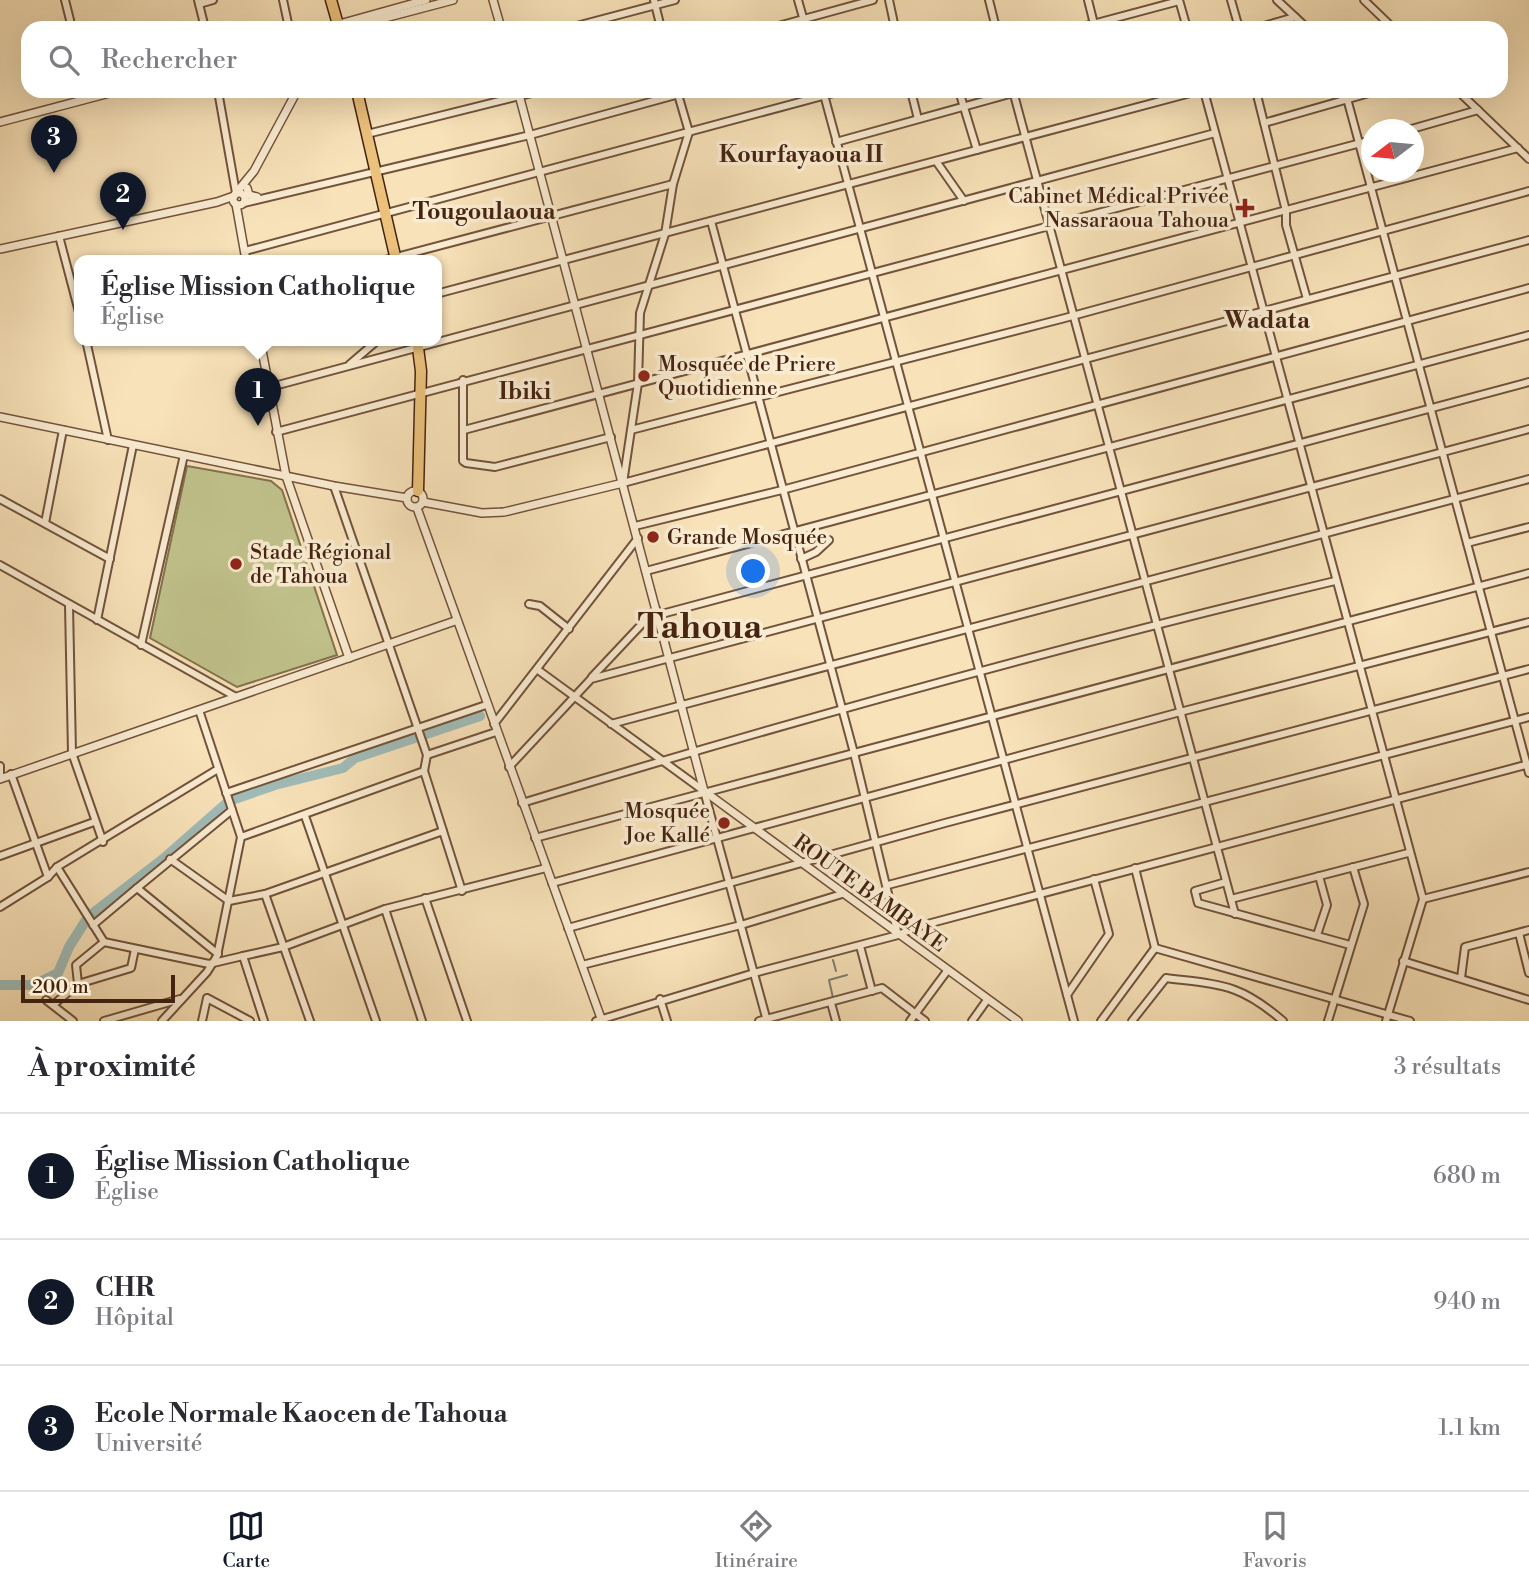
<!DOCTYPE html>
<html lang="fr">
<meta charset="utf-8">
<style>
:root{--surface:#fff;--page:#f7f7f7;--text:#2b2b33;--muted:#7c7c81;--line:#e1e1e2;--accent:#111827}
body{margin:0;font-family:"Libre Bodoni",serif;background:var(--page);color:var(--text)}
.compass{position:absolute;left:1361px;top:119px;width:63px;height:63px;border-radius:50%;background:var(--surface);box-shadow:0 7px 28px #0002;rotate:254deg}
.scale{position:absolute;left:21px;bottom:18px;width:154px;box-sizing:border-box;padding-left:7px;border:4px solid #452311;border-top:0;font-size:19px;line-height:24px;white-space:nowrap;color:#452311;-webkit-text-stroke:5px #faecd2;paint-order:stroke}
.you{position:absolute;left:754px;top:572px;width:24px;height:24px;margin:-18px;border:5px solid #fff;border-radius:50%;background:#1a73e8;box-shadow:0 0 0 10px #1a73e833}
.badge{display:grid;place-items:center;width:46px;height:46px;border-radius:50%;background:var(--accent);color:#fff;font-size:23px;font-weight:700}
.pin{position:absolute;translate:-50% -58px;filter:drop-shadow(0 2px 4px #0008)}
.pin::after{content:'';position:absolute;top:37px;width:24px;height:21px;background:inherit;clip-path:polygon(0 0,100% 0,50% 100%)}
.popup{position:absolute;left:74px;top:255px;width:368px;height:91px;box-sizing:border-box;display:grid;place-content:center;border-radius:14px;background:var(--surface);filter:drop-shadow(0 2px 5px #0005);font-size:23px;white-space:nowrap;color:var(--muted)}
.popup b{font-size:26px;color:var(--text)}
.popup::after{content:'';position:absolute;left:50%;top:100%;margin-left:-14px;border:14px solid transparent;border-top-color:var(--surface)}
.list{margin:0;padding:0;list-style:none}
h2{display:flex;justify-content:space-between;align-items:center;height:91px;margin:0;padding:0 28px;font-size:30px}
h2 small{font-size:23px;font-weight:400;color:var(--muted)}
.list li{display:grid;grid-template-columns:46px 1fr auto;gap:21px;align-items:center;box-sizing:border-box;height:126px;padding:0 28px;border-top:2px solid var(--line)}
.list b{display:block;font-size:26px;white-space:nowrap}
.list p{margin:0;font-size:23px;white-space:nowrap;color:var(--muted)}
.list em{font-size:23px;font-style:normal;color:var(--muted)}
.icon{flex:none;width:38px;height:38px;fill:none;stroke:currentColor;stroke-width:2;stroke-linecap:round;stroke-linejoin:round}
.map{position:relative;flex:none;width:1529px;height:1021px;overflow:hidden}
.search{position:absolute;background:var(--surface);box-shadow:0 7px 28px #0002;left:21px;right:21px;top:21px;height:77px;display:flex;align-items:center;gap:18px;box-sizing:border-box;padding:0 24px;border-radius:21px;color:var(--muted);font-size:26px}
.sheet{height:469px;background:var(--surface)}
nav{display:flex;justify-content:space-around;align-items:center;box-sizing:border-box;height:98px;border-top:2px solid var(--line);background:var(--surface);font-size:19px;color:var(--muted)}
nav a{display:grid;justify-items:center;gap:4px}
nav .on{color:var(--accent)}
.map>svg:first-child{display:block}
.green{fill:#c1c28c;stroke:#83724e;stroke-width:2}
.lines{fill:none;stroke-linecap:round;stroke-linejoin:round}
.stream{stroke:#7c7f75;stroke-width:2}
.river{stroke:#a0bcb8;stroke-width:10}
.minor-casing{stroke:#72533b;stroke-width:10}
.tertiary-casing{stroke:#72533b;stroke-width:10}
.primary-casing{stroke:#452311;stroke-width:13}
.minor{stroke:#faecd2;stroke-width:6}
.tertiary{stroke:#faecd2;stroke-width:7}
.primary{stroke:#ecc17c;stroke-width:10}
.poi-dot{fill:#8f2418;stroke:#faecd2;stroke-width:2.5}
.labels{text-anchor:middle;stroke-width:7;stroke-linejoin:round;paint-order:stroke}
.poi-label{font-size:21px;fill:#452311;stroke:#faecd2;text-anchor:start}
.street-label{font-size:21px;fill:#452311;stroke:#faecd2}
.neighbourhood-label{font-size:23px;font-weight:bold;fill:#452311;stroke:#faecd2}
.quarter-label{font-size:24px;font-weight:bold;fill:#452311;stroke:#faecd2}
.town-label{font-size:35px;font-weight:bold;fill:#452311;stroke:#faecd2}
</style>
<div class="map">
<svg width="1529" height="1021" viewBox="0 0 1529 1021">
<rect width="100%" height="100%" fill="#f8e2b9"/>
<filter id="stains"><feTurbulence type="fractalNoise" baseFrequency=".00286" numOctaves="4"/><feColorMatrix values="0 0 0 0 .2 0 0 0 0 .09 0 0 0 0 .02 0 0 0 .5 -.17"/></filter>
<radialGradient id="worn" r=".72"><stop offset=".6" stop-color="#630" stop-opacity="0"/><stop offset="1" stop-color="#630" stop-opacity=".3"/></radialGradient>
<polygon class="green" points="187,466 271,481 282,490 337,655 237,687 150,638"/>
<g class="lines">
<g class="stream">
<polyline points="833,960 836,971"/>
<polyline points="833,998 829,980 847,975"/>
</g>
<polyline class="river" points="0,985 34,985 58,973 69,947 88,917 163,859 229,801 275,785 343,768 355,758 480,716"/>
<defs>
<g id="minor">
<polyline points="65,0 72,28"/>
<polyline points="198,0 205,28"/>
<polyline points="283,0 289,28"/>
<polyline points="654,0 661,28"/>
<polyline points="798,0 806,28"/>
<polyline points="889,0 895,28"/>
<polyline points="989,0 996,28"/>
<polyline points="1088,0 1094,24"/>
<polyline points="1179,0 1187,28"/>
<polyline points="1231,0 1239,28"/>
<polyline points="1277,0 1307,28"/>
<polyline points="1364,0 1393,28"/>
<polyline points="199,4 213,0"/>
<polyline points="569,28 675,0"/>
<polyline points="771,28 873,0"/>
<polyline points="1078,28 1179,1"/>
<polyline points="1257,28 1295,17"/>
<polyline points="218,91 236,193"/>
<polyline points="677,91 689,132 673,184 665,234 640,313 638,383 623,483 1529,240"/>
<polyline points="823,91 1074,1021"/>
<polyline points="911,91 918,119"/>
<polyline points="959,91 977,150"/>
<polyline points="1013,91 1235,914"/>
<polyline points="1204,91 1423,899 1386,1021"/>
<polyline points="1256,91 1286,211 1286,225 1307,299"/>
<polyline points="1345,91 1529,773"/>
<polyline points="1458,91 1529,159"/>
<polyline points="1264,123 1376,91"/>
<polyline points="1408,130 1478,110"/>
<polyline points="367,134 540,91"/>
<polyline points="836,142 1020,91"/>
<polyline points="936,161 964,201"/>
<polyline points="244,203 530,135 690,91"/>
<polyline points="711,221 854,753 898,935 920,926 1529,764"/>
<polyline points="59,236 79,312"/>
<polyline points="245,251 841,91"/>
<polyline points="385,260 673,184"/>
<polyline points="436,294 1198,91"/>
<polyline points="86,340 108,440"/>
<polyline points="350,364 378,340"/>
<polyline points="463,380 463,461 466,463 495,467 611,437"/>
<polyline points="267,388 1215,133"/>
<polyline points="464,430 1518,148"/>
<polyline points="631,430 1065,318 1529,191"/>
<polyline points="276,432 1372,140"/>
<polyline points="0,499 110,559"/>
<polyline points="45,523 63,430"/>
<polyline points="635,526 782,490 1529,288"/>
<polyline points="1467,543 1529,527"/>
<polyline points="801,559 816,552 829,540"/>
<polyline points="0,565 236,697"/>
<polyline points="646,571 1529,335"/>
<polyline points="529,604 540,606 569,629"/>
<polyline points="69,605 72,753 103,842"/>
<polyline points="658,615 1529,382"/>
<polyline points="97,620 133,445"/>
<polyline points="141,645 184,455"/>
<polyline points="538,670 704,791 767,1021"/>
<polyline points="592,677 656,609"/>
<polyline points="199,710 241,837"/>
<polyline points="494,724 638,538"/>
<polyline points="611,724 1529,479"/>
<polyline points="427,755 496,732"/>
<polyline points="0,766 0,778"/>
<polyline points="509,767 591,679 1529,429"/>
<polyline points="424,771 462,891"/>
<polyline points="11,774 48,877"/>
<polyline points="226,793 486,705"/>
<path d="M522,803c269,-82 540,-157 813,-222"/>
<polyline points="305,816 376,1021"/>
<polyline points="535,838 1529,573"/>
<polyline points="0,856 94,822"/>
<polyline points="170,859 229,901 265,894 443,831"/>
<polyline points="57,867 104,942 209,964 243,956 264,1021"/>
<polyline points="1135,868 1155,948"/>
<polyline points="1226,882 1195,891 1198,903 1350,945"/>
<polyline points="552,883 1180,712 1529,622"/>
<polyline points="888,885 1529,717"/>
<polyline points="137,888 232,810"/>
<polyline points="265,894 310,1021"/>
<polyline points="425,898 467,1021"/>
<polyline points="1231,899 1408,853"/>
<polyline points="1423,899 1529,872"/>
<polyline points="0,907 48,877 57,867 218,769"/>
<polyline points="385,909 422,1021"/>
<polyline points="93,925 137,888 218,954"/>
<polyline points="568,928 945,823 1529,669"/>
<polyline points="1519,933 1529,973"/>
<polyline points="1317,935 1327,905 1319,876"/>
<polyline points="860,946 872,991"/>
<polyline points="243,956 283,947 385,909 546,868"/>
<polyline points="1403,961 1529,1000"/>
<polyline points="582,965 741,925 842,894"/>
<polyline points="1461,978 1465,947 1529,930"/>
<polyline points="78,984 76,965 104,942"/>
<polyline points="1067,995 1109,934 1094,879"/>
<polyline points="660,999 667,1021"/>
<polyline points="46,1000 73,1021"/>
<polyline points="831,1003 836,1021"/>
<polyline points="53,1005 78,984 131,968 135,949"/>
<polyline points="104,1021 180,999"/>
<polyline points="162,1021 207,972 217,956 241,837 424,771 427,755 334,486"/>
<polyline points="202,1021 207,998 250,1021"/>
<polyline points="596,1021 754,973 898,935"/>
<polyline points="759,1021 882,988 925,1021"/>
<polyline points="910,1021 947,971"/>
<polyline points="972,1021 987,1000"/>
<polyline points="1101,1021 1155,948 1410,1021"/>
<path d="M1132,1021l34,-43c55,7 73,5 117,43"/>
<polyline points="1328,1021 1364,904 1353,867"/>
</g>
<g id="tertiary">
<polyline points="493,0 501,28"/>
<polyline points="325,28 426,0"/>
<polyline points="347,28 453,0"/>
<polyline points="518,91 704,791 1018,1021"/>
<polyline points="0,122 117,91"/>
<polyline points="247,188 249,195 257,197"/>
<circle cx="239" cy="199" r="6"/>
<polyline points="236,193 254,171 297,91"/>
<polyline points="236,204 246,260"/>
<polyline points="0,249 217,202 234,196"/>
<polyline points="260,340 286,476 349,658"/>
<polyline points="0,417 334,486 407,498"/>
<circle cx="415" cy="499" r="8"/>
<polyline points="423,502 482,513 504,512 623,483"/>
<polyline points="417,508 602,1021"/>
<polyline points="0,779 455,621"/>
</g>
<g id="primary">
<polyline points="331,0 339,28"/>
<polyline points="357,91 396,260"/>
<polyline points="417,340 421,371 418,491"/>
</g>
</defs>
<use href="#minor" class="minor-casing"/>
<use href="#tertiary" class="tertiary-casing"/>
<use href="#primary" class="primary-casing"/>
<use href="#minor" class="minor"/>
<use href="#tertiary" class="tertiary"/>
<use href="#primary" class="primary"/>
</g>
<g class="poi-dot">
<path d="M1241.5 197.5h7v7h7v7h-7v7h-7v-7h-7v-7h7z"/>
<circle cx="644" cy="376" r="7"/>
<circle cx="653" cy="537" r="7"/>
<circle cx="236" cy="564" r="7"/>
<circle cx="724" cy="823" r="7"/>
</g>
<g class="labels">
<g class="poi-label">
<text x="1229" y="203" text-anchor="end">Cabinet Médical Privée<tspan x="1229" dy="24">Nassaraoua Tahoua</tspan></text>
<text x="658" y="371">Mosquée de Priere<tspan x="658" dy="24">Quotidienne</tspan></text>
<text x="667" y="544">Grande Mosquée</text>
<text x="250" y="559">Stade Régional<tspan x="250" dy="24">de Tahoua</tspan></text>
<text x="710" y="818" text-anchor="end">Mosquée<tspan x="710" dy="24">Joe Kallé</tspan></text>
</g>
<g class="street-label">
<text transform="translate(870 893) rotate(36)" y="7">ROUTE BAMBAYE</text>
</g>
<g class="neighbourhood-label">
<text x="801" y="162">Kourfayaoua II</text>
<text x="484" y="219">Tougoulaoua</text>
<text x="525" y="399">Ibiki</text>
</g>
<g class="quarter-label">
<text x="1267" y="328">Wadata</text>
</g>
<g class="town-label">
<text x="700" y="638">Tahoua</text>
</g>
</g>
<rect width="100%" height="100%" filter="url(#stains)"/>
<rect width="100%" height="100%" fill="url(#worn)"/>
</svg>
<svg class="compass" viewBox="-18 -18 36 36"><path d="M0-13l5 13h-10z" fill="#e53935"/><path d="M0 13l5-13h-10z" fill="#7c7c81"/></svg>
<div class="scale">200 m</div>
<div class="you"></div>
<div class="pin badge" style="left:258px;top:426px">1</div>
<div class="popup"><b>Église Mission Catholique</b>Église</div>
<div class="pin badge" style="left:123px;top:230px">2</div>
<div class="pin badge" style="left:54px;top:173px">3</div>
<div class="search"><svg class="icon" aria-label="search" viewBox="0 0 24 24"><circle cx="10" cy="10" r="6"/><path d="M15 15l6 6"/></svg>Rechercher</div>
</div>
<section class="sheet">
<h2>À proximité<small>3 résultats</small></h2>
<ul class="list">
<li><span class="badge">1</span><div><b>Église Mission Catholique</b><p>Église</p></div><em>680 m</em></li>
<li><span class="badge">2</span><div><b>CHR</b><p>Hôpital</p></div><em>940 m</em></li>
<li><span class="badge">3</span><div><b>Ecole Normale Kaocen de Tahoua</b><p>Université</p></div><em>1.1 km</em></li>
</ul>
</section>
<nav>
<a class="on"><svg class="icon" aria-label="map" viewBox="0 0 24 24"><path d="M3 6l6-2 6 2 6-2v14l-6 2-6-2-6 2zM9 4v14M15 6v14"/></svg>Carte</a>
<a><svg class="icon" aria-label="directions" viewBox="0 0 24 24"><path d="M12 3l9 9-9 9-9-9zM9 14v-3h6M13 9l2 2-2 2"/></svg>Itinéraire</a>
<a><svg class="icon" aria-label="saved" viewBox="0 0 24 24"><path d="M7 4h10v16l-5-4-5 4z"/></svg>Favoris</a>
</nav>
